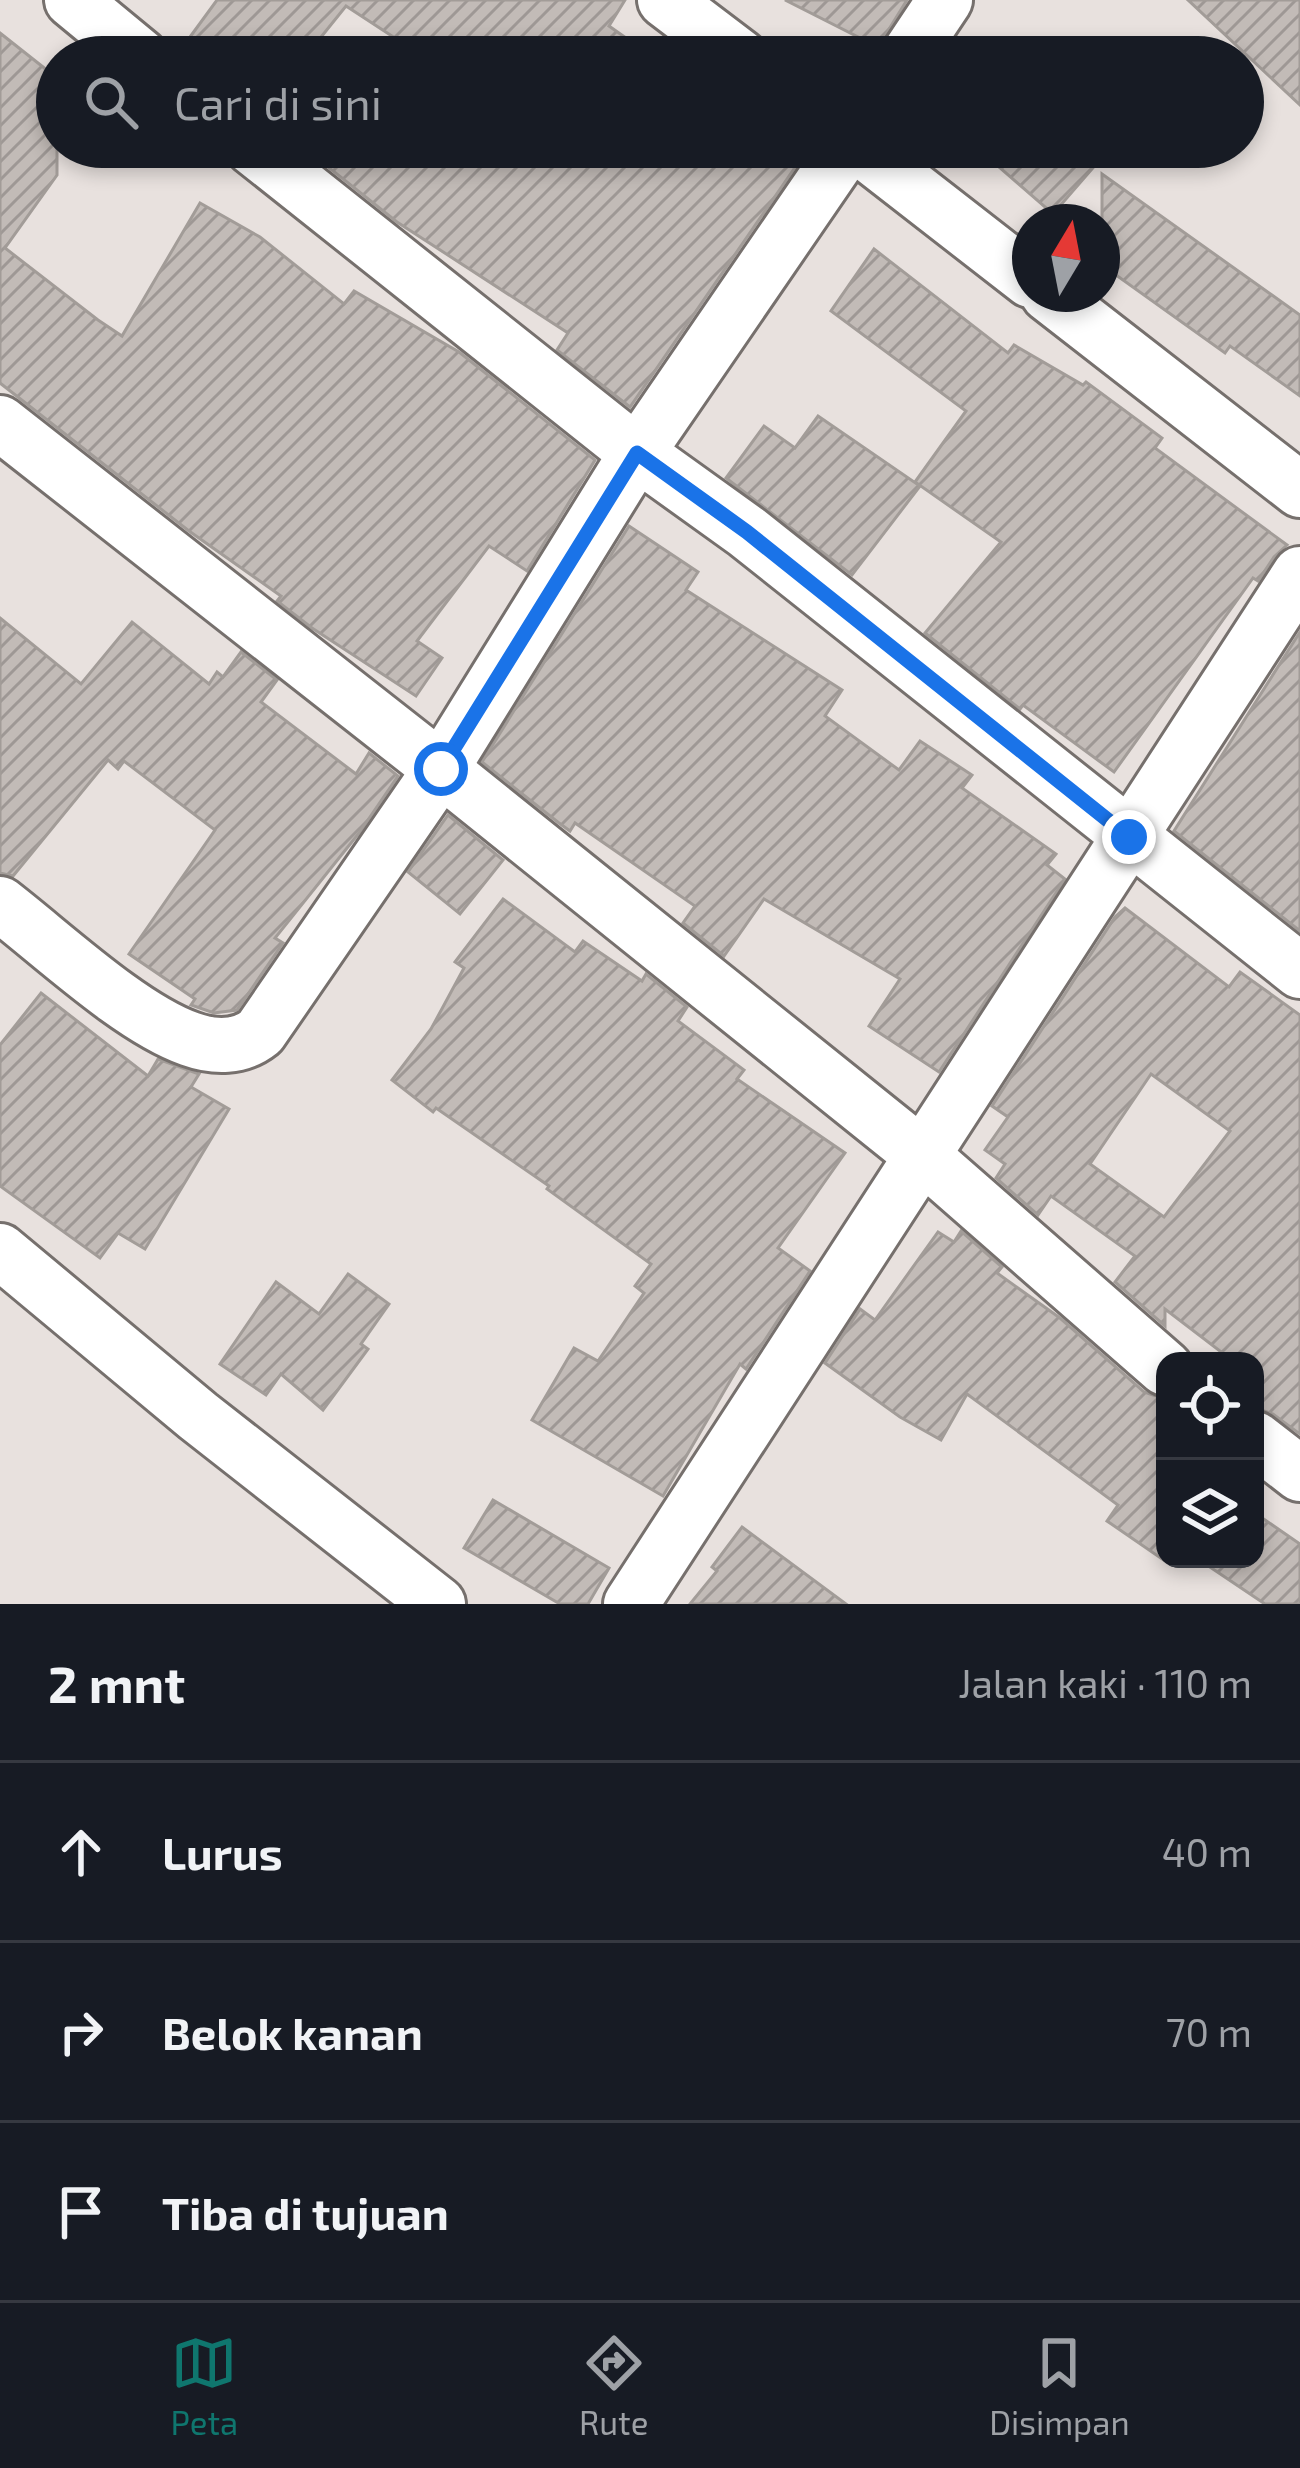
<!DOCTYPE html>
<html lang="id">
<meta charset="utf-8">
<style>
:root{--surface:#171b24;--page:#242831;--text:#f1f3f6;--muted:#9ea1a6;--line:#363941;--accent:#0f766e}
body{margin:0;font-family:"Exo 2",sans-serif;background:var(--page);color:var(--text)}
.controls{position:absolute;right:36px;bottom:36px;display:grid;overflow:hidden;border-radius:24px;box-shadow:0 6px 18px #0003}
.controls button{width:108px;height:108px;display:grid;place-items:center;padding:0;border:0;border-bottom:3px solid var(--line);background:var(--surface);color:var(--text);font:60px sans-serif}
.compass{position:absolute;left:1012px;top:204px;width:108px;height:108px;border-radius:50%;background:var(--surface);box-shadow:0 6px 18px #0003;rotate:10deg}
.stop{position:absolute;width:36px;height:36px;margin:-27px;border:9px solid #1a73e8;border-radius:50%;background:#fff}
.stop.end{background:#1a73e8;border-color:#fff;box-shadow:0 3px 12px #0008}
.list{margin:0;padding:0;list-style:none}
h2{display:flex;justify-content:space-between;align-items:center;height:156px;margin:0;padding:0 48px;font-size:51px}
h2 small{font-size:39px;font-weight:400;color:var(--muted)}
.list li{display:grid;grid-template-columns:78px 1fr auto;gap:36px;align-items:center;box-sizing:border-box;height:180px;padding:0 48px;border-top:3px solid var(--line)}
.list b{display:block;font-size:45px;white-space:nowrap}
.list em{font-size:39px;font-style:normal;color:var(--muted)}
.icon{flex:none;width:66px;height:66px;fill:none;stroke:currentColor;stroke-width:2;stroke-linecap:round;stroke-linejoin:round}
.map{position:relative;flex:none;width:1300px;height:1604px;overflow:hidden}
.search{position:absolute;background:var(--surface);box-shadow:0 6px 18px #0003;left:36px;right:36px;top:36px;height:132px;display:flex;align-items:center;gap:30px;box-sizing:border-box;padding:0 42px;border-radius:66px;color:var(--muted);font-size:45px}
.sheet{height:696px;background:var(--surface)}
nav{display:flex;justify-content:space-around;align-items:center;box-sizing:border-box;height:168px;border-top:3px solid var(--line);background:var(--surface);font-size:33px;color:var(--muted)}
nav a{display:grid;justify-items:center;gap:6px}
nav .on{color:var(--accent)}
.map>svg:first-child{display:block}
.building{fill:url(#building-hatch);stroke:#a29c98;stroke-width:3;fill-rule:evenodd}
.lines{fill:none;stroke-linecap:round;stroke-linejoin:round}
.minor-casing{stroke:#76706d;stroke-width:60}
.minor{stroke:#fff;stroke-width:54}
.route{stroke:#1a73e8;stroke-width:15}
</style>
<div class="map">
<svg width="1300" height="1604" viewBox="0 0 1300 1604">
<defs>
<pattern id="building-hatch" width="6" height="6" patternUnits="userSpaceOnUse" patternTransform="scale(3)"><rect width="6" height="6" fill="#c2bbb7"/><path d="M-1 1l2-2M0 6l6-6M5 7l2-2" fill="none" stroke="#9e9895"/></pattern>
</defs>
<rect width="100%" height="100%" fill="#e8e1de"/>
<g class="building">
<polygon points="217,0 625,0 609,26 653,57 424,57 346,6 305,57 218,57 190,37"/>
<polygon points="785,0 907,0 878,47"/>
<polygon points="1188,0 1300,0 1300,105"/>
<polygon points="0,33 57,78 57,175 5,248 98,320 122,336 200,203 260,237 344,304 354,291 459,352 595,460 527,571 489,546 417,641 442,658 416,696 312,628 277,601 281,596 189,531 0,383"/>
<polygon points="303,147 780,147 798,163 630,407 557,350 568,333 397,222"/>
<polygon points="976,147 1111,147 1053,214"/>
<polygon points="1102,174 1300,315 1300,396 1230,346 1225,353 1102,265"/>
<polygon points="874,249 1008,353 1014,345 1083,385 1086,382 1162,438 1155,448 1287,545 1274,557 1258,581 1253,578 1114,772 1023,705 1020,709 925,633 1001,542 915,482 966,411 831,311"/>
<polygon points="818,416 920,486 852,575 726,478 764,426 795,448"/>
<polygon points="629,526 698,572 686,590 842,690 825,716 899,770 920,741 972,775 962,788 1056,854 1047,865 1065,879 939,1072 869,1026 900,979 764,899 724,956 683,923 695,906 575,823 570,831 559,823 482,762"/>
<polygon points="0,618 81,684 132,622 209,684 217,672 223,677 241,652 277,680 261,702 356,774 369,753 398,776 359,833 275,938 283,943 237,1010 214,1013 191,1005 195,999 129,954 215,830 124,761 118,769 108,760 13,876 0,873"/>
<polygon points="1300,632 1300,931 1174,831"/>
<polygon points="448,815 503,860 460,914 408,872"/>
<polygon points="503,899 575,952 583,941 642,981 646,974 687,1007 678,1021 744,1070 737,1079 845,1153 778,1248 810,1271 746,1369 740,1364 663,1496 532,1420 574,1348 598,1361 644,1293 635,1286 651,1264 547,1189 549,1186 436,1108 433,1112 392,1080 431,1029 464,968 455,962"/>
<path d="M1125,908l104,79 11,-15 60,43v419l-27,-20 -18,-6v-47h-22l-68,-52v17l-50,-44 20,-26 -84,-60 -13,19 -42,-37 9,-14 -20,-14 23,-33 -16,-11 123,-189zM1151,1074l79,57 -66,86 -74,-53z"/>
<polygon points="41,993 148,1076 158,1059 199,1074 191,1087 229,1109 145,1249 118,1233 100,1258 0,1186 0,1045"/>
<polygon points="961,1231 1002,1267 997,1273 1060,1318 1144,1392 1165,1399 1165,1561 1107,1521 1118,1505 967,1394 941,1440 900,1417 825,1363 860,1309 875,1320 938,1232 954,1242"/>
<polygon points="348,1274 389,1304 361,1344 368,1349 323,1410 281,1374 266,1395 220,1364 276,1282 319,1314"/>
<polygon points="493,1500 609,1568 588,1604 560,1604 464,1548"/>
<polygon points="1255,1513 1300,1544 1300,1604 1265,1604 1198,1559 1255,1559"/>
<polygon points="742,1527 846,1604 690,1604 717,1571 712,1567"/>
</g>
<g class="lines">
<defs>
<g id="minor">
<polyline points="72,0 141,57"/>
<polyline points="665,0 740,57"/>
<polyline points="907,57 945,0"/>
<polyline points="252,147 637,453 747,532 1300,971"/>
<polyline points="859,147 1030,280"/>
<polyline points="1048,294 1300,490"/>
<polyline points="0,423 441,769 924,1157 1165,1368"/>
<path d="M0,904c52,40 130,114 190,135 25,9 50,9 70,-7l181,-263 196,-316 210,-306"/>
<polyline points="0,1251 198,1416 438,1604"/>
<polyline points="1255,1439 1300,1474"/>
<polyline points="631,1604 1300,574"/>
</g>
</defs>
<use href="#minor" class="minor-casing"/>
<use href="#minor" class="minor"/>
</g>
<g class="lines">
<polyline class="route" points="441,769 637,453 747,532 1129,837"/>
</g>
</svg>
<div class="controls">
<button><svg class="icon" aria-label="locate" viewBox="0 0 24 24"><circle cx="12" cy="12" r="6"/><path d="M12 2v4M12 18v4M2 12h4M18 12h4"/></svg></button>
<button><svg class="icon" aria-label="layers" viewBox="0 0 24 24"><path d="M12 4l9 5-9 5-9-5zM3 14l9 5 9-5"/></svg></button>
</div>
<svg class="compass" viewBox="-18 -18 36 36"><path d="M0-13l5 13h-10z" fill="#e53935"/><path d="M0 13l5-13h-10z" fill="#9ea1a6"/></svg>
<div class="stop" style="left:441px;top:769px"></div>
<div class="stop end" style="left:1129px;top:837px"></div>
<div class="search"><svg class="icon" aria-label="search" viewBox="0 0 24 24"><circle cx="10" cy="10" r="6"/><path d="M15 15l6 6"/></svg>Cari di sini</div>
</div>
<section class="sheet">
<h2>2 mnt<small>Jalan kaki · 110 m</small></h2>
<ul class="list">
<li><svg class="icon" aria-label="ahead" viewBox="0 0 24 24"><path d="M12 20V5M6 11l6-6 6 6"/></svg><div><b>Lurus</b></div><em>40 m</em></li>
<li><svg class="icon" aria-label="right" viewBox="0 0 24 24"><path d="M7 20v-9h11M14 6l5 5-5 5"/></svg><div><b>Belok kanan</b></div><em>70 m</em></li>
<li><svg class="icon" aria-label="arrive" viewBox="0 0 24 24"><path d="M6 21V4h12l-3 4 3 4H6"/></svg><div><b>Tiba di tujuan</b></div></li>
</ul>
</section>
<nav>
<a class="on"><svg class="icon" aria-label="map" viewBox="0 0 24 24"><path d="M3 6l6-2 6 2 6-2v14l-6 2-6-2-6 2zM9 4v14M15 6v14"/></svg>Peta</a>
<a><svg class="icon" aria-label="directions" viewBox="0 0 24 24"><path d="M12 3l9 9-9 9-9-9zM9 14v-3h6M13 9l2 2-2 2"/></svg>Rute</a>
<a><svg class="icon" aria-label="saved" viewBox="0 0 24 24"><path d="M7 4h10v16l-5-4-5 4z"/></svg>Disimpan</a>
</nav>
